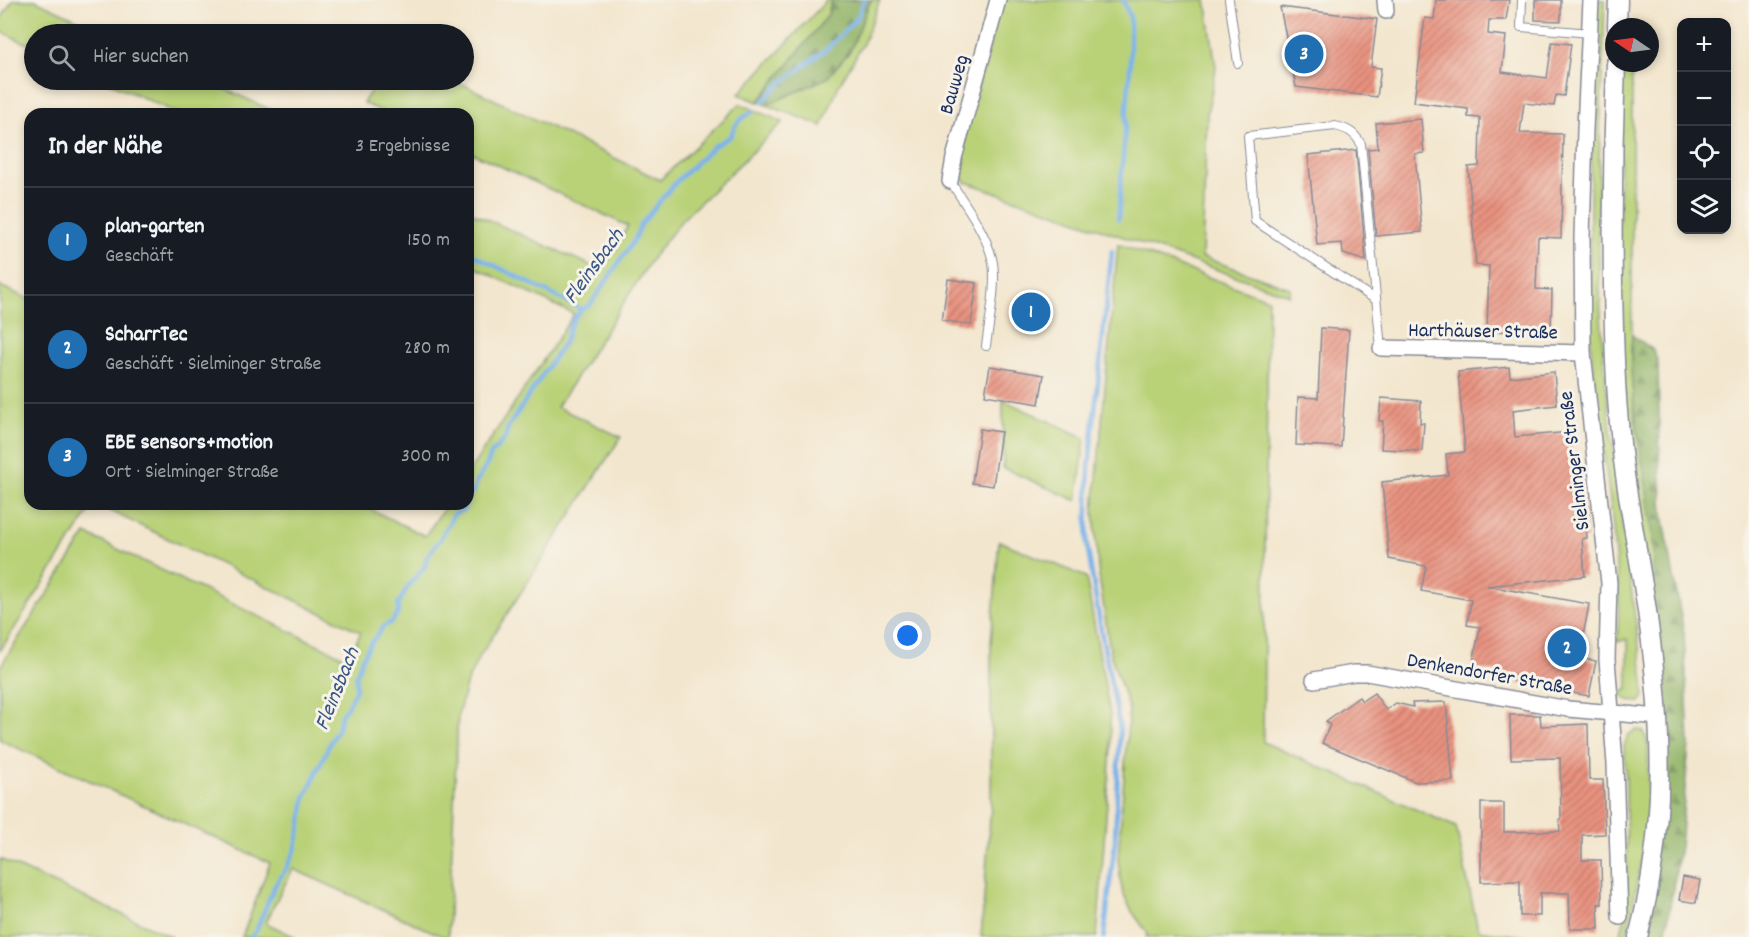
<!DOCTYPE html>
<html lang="de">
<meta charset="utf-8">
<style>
:root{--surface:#171b24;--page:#20242c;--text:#f1f3f6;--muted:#9ea1a6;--line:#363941;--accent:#1f6fb2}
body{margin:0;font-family:Dekko,sans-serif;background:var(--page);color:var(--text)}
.controls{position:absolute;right:18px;top:18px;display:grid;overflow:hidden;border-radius:12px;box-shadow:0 3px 9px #0003}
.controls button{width:54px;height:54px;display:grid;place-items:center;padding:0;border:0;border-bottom:2px solid var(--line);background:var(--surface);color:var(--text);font:30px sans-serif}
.compass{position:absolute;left:1605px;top:18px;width:54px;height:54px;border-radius:50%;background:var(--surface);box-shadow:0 3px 9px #0003;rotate:283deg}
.you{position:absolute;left:908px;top:636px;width:21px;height:21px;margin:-15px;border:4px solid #fff;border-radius:50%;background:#1a73e8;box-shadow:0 0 0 9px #1a73e833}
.badge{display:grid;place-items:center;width:39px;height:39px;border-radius:50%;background:var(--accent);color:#fff;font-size:20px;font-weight:700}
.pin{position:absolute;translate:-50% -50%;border:3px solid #fff;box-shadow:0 2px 6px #0006}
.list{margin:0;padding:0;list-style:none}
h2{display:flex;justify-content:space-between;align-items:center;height:78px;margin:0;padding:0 24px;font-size:26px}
h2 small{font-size:20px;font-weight:400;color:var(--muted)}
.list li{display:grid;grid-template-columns:39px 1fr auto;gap:18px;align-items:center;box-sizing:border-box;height:108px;padding:0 24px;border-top:2px solid var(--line)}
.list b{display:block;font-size:22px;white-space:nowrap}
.list p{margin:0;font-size:20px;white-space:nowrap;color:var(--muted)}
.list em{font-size:20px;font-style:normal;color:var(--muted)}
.icon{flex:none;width:33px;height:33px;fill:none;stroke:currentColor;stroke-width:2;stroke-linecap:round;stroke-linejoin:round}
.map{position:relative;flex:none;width:1749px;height:937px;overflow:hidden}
.search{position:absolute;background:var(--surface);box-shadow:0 3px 9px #0003;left:24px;top:24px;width:450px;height:66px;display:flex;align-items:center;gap:15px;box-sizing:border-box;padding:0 21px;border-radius:33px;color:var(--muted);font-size:22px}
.panel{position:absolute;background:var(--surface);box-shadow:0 3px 9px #0003;left:24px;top:108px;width:450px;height:402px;border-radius:18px}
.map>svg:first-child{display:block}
.grass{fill:#b9d278;stroke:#6a806b;stroke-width:1.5}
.forest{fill:url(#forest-firs);stroke:#567263;stroke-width:1.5}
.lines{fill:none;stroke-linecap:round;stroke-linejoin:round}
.stream{stroke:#7bb2ea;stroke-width:4.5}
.building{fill:url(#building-hatch)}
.service-casing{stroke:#878a96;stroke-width:10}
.minor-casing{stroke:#878a96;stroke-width:18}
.tertiary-casing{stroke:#878a96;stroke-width:21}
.service{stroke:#fff;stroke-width:8}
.minor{stroke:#fff;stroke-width:15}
.tertiary{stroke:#fff;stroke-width:18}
.labels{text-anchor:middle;stroke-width:6;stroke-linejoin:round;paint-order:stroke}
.street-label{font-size:21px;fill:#1b2f5e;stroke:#f7f3e8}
.water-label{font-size:22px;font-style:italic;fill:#385688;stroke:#f7f3e8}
</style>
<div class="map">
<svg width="1749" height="937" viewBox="0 0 1749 937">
<defs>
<pattern id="forest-firs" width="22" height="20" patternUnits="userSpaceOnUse" patternTransform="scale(1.5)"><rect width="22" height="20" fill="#92b468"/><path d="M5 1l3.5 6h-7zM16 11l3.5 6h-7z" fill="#769359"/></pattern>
<pattern id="building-hatch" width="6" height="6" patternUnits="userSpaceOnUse" patternTransform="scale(1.5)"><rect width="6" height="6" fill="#e9927f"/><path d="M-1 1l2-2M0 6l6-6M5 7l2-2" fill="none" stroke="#bc786b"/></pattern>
</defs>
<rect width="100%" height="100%" fill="#f7f3e8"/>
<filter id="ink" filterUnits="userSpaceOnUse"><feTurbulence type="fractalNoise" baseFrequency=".0167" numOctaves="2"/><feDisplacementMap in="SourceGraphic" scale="12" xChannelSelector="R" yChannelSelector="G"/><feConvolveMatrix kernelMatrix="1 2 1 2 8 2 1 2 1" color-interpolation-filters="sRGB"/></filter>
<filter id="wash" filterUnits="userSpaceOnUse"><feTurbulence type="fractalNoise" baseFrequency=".008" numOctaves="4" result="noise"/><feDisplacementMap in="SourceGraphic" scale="24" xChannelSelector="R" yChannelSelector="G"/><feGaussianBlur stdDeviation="1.35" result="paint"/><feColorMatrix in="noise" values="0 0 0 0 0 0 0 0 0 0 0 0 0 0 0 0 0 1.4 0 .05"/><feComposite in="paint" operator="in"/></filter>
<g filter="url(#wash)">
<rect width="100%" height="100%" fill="#f3e6ce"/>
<g class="grass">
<polygon points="13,0 35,0 109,34 34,34 34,47 0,31 0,20"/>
<polygon points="827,0 831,0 828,15 758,102 739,94"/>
<polygon points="871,0 880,0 863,44 839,85 822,126 767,105 827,78 850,51"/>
<polygon points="1002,0 1206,0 1216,68 1207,115 1202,257 1290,288 1289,295 966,182 959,172 957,160"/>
<path d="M1597,0h8c-4,110 -11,221 -3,331 8,117 26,234 42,351v14l-4,6c-9,0 -15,-2 -20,-8l8,-5v-50l-11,3 2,-41 -7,-84 -21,-166 -1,-40v-115z"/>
<path d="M1621,63h11v272c-6,73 18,144 22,217 0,14 -2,28 -2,42l-19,-123 -11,-105 -4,-74z"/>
<polygon points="104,80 205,80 280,114 179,114"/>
<polygon points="378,80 454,80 660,180 740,104 783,122 682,220 653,257 557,407 621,437 478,659 467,682 458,715 448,937 444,937 293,869 275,903 266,923 295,937 242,937 270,863 0,740 0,667 86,534 348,659 361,632 102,507 105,504 360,504 425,536 447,504 468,504 468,473 574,314 468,264 468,211 601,270 628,226 468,151 468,114 388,114 363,103"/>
<polygon points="1118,244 1268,299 1263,742 1456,827 1478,930 1528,937 1146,937 1148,934 1131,910 1122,890 1118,859 1129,709 1111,656 1098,569 1094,510"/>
<polygon points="0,286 30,300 30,504 94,504 0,651"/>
<polygon points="1003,400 1085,438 1077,501 1003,468"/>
<polygon points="999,541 1086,577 1110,715 1111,748 1097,937 981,937 991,805 991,643"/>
<path d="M1636,730l7,1c6,9 5,20 5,31 2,60 -9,117 -22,175h-6l7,-28 -1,-129 -2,-33 4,-12z"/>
<polygon points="0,859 172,937 0,937"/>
</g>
<g class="forest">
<polygon points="831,0 871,0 850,51 827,78 767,105 758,102 828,15"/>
<path d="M1632,335l21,15 5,12 2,102 3,51 21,119 5,110 -9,102 -15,91h-22l8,-30 1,-313c0,-14 2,-28 2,-42 -4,-73 -28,-144 -22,-217z"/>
</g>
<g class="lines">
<g class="stream">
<polyline points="762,102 780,84 829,47 857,18 864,0"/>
<polyline points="1118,219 1130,70 1130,16 1123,0"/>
<polyline points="468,252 581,309"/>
<path d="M468,495l4,-2 3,-6 1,-5 11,-17 5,-13 5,-4 8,-10 3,-11 57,-86c5,-16 9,-29 25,-36l45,-66 6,-14 18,-23 19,-22 36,-34 17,-10c3,-13 12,-19 23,-25"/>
<polyline points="251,937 256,931 274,887 286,869 295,851 301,824 305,798 330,743 338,728 341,715 347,707 356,689 356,676 361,661 369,646 384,626 392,622 398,613 398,604 409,585 426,565 426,558 439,541 454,514 463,510 466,504"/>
<polyline points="1104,937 1115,840 1120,729 1102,636 1087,544 1089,466 1112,251"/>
</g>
</g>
<g id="blocks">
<g class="building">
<polygon points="1436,0 1509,0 1506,20 1489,20 1488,34 1506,36 1502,72 1547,78 1552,42 1571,44 1564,96 1556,95 1554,106 1524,103 1520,133 1563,134 1561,238 1538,237 1536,289 1552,290 1551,333 1487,331 1489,266 1476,265 1468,167 1479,166 1480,118 1468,117 1468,109 1414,102 1425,18 1434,19"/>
<polygon points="1535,0 1561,0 1561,21 1535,20"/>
<polygon points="1280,7 1377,19 1371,67 1381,68 1377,97 1296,87"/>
<polygon points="1421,119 1424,153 1415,154 1422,232 1376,236 1368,149 1378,148 1376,123"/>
<polygon points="1356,150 1364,237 1366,261 1343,254 1342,243 1317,245 1308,155"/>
<polygon points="948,279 977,283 971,325 942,320"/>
<polygon points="1321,328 1349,330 1341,447 1296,445 1298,397 1318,398"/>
<polygon points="990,366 1044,375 1039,404 985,395"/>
<polygon points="1509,367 1510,377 1554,372 1557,405 1513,410 1515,437 1570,432 1575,492 1583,492 1587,538 1582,539 1585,576 1487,586 1589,604 1579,658 1596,661 1589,696 1517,683 1518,676 1472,668 1480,627 1467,625 1471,600 1421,591 1426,566 1389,559 1382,482 1448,475 1446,454 1465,452 1458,372"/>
<polygon points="1381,398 1421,401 1420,423 1424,423 1422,451 1381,449 1383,421 1379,421"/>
<polygon points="980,429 1001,432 993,486 972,483"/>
<polygon points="1374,693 1386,710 1396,703 1413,707 1412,703 1446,702 1453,781 1416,782 1322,743 1330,725 1326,721 1359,697 1362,701"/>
<polygon points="1510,715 1540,715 1541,726 1588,724 1589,780 1603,780 1605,834 1582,835 1582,860 1601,860 1602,904 1598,904 1599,929 1570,929 1569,893 1540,893 1540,916 1520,916 1520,881 1481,882 1481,803 1504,803 1504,832 1560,831 1559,820 1561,819 1560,758 1511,759"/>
<polygon points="1683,877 1700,880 1696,903 1679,900"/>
</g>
</g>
</g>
<g filter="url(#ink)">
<use href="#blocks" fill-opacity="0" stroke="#878a96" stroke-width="1.5"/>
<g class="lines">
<defs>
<g id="service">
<polyline points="1229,0 1238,63"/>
<polyline points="1522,0 1521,27 1590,33"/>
<path d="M950,181c15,23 35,50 42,77 6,24 -3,64 -6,88"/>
<path d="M1376,300l-121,-79 -7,-85 87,-10c13,3 19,6 26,18l20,204"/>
</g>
<g id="minor">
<polyline points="1385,0 1386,11"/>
<polyline points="1591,0 1585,129 1582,238 1583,353 1609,583 1607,659 1615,764 1620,917"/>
<polyline points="950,181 954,158 998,0"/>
<polyline points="1381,348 1583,353"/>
<polyline points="1314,680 1354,673 1367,673 1568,709 1659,717"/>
</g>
<g id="tertiary">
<polyline points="1617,27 1618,0"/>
<path d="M1616,63c-3,74 -4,148 -3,222 1,53 2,105 8,158 6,59 19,116 27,175 15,112 19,208 -10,319"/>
</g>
</defs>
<use href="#service" class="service-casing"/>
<use href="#minor" class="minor-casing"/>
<use href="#tertiary" class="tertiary-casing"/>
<use href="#service" class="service"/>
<use href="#minor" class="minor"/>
<use href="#tertiary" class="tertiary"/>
</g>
</g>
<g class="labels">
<g class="street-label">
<text transform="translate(953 84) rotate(-74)" y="7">Bauweg</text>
<text transform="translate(1483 330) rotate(1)" y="7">Harthäuser Straße</text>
<text transform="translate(1573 461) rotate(-97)" y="7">Sielminger Straße</text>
<text transform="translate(1490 673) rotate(10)" y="7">Denkendorfer Straße</text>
</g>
<g class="water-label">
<text transform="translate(592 265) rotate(-54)" y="8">Fleinsbach</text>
<text transform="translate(335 688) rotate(-68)" y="8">Fleinsbach</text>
</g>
</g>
</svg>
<div class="controls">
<button>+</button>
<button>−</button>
<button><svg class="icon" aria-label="locate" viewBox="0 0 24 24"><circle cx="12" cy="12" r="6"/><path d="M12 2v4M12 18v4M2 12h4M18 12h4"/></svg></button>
<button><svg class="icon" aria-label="layers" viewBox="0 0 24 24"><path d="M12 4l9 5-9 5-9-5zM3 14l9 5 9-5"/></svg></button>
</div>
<svg class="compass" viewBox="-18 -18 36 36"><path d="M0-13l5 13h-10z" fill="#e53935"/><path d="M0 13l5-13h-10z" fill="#9ea1a6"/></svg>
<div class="you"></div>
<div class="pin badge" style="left:1031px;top:312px">1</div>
<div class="pin badge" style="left:1567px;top:648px">2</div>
<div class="pin badge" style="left:1304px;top:54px">3</div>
<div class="search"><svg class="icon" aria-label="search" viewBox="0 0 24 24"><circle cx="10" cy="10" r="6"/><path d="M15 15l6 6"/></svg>Hier suchen</div>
<section class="panel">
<h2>In der Nähe<small>3 Ergebnisse</small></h2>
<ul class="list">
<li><span class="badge">1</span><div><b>plan-garten</b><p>Geschäft</p></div><em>150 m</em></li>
<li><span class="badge">2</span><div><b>ScharrTec</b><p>Geschäft · Sielminger Straße</p></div><em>280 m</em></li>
<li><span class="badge">3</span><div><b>EBE sensors+motion</b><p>Ort · Sielminger Straße</p></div><em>300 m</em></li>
</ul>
</section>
</div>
